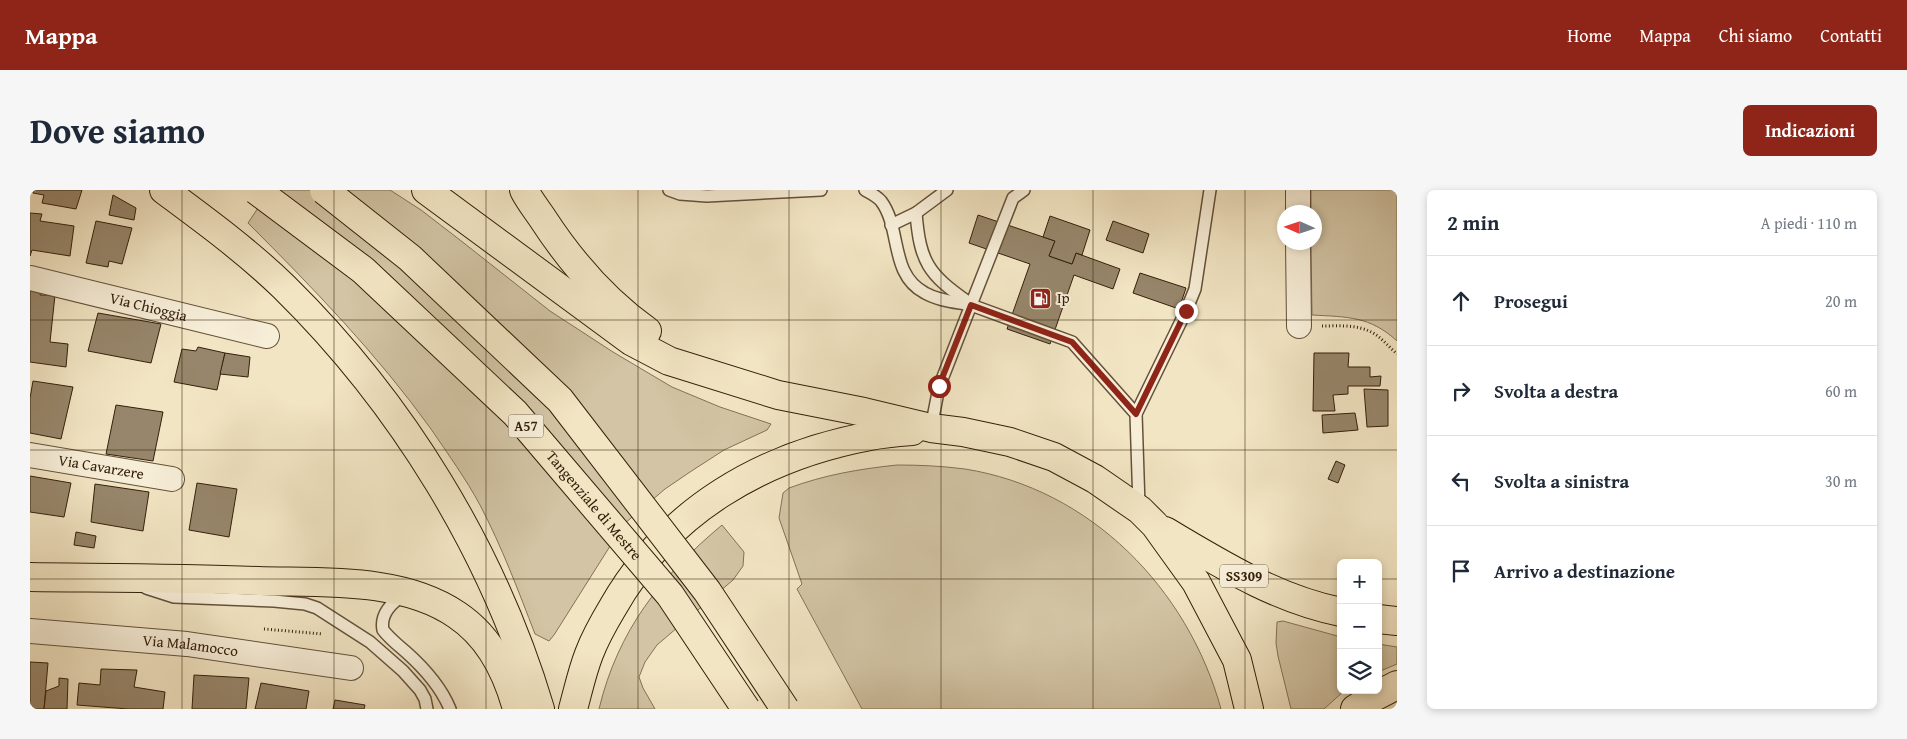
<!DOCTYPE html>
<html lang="it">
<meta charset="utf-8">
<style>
:root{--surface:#fff;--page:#f6f6f7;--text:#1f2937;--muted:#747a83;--line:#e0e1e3;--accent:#8f2418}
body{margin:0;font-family:"Gentium Book Plus",serif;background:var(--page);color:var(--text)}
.controls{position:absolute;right:15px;bottom:15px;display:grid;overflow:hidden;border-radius:8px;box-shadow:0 2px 8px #0003}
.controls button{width:45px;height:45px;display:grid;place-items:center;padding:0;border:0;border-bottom:1px solid var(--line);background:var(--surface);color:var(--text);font:25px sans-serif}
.compass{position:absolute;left:1247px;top:15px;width:45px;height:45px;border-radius:50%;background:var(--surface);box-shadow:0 2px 8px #0003;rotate:273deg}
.stop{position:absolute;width:15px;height:15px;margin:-11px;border:4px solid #8f2418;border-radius:50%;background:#fff}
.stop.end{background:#8f2418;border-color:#fff;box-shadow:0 1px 5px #0008}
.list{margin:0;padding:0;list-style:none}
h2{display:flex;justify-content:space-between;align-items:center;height:65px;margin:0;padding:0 20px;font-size:21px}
h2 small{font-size:16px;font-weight:400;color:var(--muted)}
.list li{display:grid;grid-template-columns:32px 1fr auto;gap:15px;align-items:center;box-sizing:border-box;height:90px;padding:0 20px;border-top:1px solid var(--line)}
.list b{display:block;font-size:19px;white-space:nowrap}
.list em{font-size:16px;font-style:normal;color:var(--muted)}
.icon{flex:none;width:28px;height:28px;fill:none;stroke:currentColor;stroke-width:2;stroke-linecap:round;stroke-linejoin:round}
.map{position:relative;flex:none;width:1367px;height:519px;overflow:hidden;border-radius:8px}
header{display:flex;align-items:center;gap:30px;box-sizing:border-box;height:70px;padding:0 25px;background:var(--accent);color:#fff}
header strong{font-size:24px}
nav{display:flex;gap:28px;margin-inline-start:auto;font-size:18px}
.intro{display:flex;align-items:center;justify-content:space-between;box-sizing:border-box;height:120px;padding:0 30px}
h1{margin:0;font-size:35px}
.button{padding:12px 22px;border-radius:8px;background:var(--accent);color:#fff;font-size:18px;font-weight:700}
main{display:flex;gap:30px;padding:0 30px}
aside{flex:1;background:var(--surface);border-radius:8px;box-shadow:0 2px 8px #0003}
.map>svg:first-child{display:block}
.green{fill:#d2c4a4;stroke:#837258}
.building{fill:#97866b;stroke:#34200b}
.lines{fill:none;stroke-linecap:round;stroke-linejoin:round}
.service-casing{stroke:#645139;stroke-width:14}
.minor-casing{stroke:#645139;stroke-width:26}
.motorway-casing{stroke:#34200b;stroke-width:30}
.path{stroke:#34200b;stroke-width:3;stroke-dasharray:1 2.5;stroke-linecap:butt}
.service{stroke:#f7eed8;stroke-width:11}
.minor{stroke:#f7eed8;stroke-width:24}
.motorway{stroke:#f2e5c3;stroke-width:28}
.motorway-bridge-casing{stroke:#34200b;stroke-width:30;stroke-linecap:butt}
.motorway-bridge{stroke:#f2e5c3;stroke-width:28}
.route{stroke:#8f2418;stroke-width:6}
.grid{fill:none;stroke:#34200b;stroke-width:1;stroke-opacity:0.55}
.labels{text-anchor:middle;stroke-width:4;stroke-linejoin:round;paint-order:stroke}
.shield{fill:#f7eed8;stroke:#6e5e48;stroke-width:1}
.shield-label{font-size:14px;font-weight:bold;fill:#34200b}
.poi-label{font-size:15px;fill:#34200b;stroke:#f7eed8;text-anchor:start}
.street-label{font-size:15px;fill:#34200b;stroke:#f7eed8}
</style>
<header>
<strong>Mappa</strong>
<nav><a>Home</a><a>Mappa</a><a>Chi siamo</a><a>Contatti</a></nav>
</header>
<div class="intro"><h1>Dove siamo</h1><a class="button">Indicazioni</a></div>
<main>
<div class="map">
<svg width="1367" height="519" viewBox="0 0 1367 519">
<rect width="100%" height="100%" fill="#f2e5c3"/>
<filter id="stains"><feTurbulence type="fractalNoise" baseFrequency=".004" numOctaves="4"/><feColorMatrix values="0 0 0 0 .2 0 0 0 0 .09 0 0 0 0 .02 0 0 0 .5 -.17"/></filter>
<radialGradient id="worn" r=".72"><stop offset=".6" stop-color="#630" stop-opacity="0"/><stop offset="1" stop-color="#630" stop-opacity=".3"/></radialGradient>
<g class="green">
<path d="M240,0h120l31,20 39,30 90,71 63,41 59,35 48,20 51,17 -4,6 -43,20 -34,22 -25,17 -41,35 -70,111 -5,6 -14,-7c-17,-44 -33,-87 -55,-129 -14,-26 -32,-51 -49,-76 -54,-75 -118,-141 -183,-206z"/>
<path d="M1281,0h86v151c-27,-25 -50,-24 -85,-26l-1,-72 3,-1v-30h-3z"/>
<path d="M867,275c23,0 45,1 68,4 126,20 223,120 256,240h-359l-65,-120 5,-5 -23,-66 4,-25 6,-5c35,-13 70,-19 108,-23z"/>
<path d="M692,335l22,27 -1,14 -10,14 -76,65 -12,17 -6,15 4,11 12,21h-56c19,-79 62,-133 123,-184z"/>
<polygon points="1253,431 1311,447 1311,500 1315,500 1294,519 1261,519 1248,466 1246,453 1247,432"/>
<polygon points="1348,454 1367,457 1367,474 1348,482"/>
</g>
<g class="building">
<polygon points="4,0 52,0 46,19 12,13 14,5 3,3"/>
<polygon points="83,5 106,18 104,30 79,25"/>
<polygon points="0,23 12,24 10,31 44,36 40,66 2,60 0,66"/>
<polygon points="948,25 1025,51 1019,66 1042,74 1046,63 1090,79 1083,99 1044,85 1020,154 977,139 1000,74 939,53"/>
<polygon points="1020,26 1060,40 1052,65 1046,63 1042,74 1019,66 1025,51 1013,47"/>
<polygon points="66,31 102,38 92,74 79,71 78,77 56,73"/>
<polygon points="1083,31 1119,44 1113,63 1076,50"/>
<polygon points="1110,83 1156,98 1149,119 1103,103"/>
<polygon points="0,99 11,100 10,105 25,105 20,152 38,154 36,177 0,172"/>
<polygon points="68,123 131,134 121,173 58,161"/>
<polygon points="168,157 195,163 187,200 144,192 152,159 166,161"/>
<polygon points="195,163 220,167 218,187 190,184"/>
<polygon points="1284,163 1319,163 1318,177 1340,177 1340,187 1351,186 1350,196 1318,196 1318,204 1303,205 1305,221 1283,221"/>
<polygon points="3,191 43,197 31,249 0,243 0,208"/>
<polygon points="1334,199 1358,200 1358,236 1337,237"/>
<polygon points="86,215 133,222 123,271 76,264"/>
<polygon points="1325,223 1328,240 1293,243 1292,225"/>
<polygon points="1306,271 1315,275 1308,293 1298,289"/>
<polygon points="0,286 41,293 34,327 0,322"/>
<polygon points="167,293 207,299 199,347 159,340"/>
<polygon points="65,294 119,302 113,341 61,332"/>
<polygon points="46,342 66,346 64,358 44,355"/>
<polygon points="0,472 18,473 14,519 0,519"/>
<polygon points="71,479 107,480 104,497 135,502 133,519 98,519 47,515 49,493 70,495"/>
<polygon points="164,485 219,488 216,519 162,519"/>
<polygon points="29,488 38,489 37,519 14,519 16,501 29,496"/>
<polygon points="231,493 279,501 276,519 225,519"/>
<polygon points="305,510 335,515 334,519 303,519"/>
</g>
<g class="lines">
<defs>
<g id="service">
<polyline points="639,0 650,4 677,6 791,0"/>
<path d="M835,0c5,3 12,6 16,11 21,28 8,73 44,92 14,8 31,9 46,12"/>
<path d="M886,23c4,49 12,61 52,89"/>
<polyline points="861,35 886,23 917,0"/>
<polyline points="941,115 983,8 994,0"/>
<polyline points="1106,224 1156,121 1165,99 1180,0"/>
<polyline points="901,238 909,197 941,115 1042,152 1106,224 1109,316"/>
<polyline points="116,398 144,407 244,411 275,414 287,418 340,452 373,481 390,500 395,509 397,519"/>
<path d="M374,406c-13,6 -24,19 -21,34 7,9 15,15 23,22 18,16 35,35 44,57"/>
</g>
<g id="minor">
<polyline points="1268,0 1268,22"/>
<polyline points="1268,52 1269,136"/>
<path id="s1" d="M0,88l237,58"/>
<path id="s2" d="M0,265l142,24"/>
<path id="s3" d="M0,441l157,13 164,24"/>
</g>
<g id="motorway">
<path d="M134,0c42,31 84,62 120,97 118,116 209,264 256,422"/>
<polyline points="396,0 601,151 639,171 748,205 834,222 901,238 933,242 980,252 1024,267 1065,289 1110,320 1125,335 1166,392 1207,470 1219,519"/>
<path d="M494,0c5,10 13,20 19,29 28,43 62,82 104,112"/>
<path d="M1135,341c56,33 111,68 176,81"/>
<path d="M0,387c76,1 152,1 228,4 64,2 144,-4 199,34 33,22 50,57 60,94"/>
<polyline points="1348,429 1367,431"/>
<path d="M543,519c5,-18 9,-37 16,-55 6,-16 15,-32 24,-47 55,-97 150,-151 257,-171 14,-3 28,-4 42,-5"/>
<polyline points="1325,519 1342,508 1367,495"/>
</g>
</defs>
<use href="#service" class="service-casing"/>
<use href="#minor" class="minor-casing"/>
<use href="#motorway" class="motorway-casing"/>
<g class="path">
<path d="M1292,136c16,0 36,-2 51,7 9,5 16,14 24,21"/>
<polyline points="234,439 293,444"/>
</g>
<use href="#service" class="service"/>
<use href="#minor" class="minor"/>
<use href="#motorway" class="motorway"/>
<defs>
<g id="motorway-bridge">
<path id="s4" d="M226,0l107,80 152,143 155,182 76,114"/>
<polyline points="294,0 380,68 530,210 677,401 755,519"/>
</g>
</defs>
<use href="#motorway-bridge" class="motorway-bridge-casing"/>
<use href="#motorway-bridge" class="motorway-bridge"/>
</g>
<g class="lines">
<polyline class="route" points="909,196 941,115 1042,152 1106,224 1156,121"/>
</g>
<path class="grid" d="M152,0v519M304,0v519M456,0v519M608,0v519M759,0v519M911,0v519M1063,0v519M1215,0v519M0,130h1367M0,260h1367M0,389h1311M1348,389h19"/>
<defs>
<symbol id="fuel-square" viewBox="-11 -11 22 22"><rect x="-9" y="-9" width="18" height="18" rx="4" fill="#8f2418" stroke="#f7eed8"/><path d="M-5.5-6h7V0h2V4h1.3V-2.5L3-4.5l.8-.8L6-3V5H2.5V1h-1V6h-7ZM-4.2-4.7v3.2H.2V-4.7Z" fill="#fff"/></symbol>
</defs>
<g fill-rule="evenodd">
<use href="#fuel-square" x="998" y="96" width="25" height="25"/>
</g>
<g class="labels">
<g class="shield">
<rect x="478.5" y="224.5" width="35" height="23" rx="4"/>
<rect x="1190" y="374.5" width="48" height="23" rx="4"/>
</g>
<g class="shield-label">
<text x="496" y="241">A57</text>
<text x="1214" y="391">SS309</text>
</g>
<g class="poi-label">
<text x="1027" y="113">Ip</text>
</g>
<g class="street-label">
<text dy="5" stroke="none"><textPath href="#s1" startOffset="122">Via Chioggia</textPath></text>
<text dy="5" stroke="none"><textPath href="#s2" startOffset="72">Via Cavarzere</textPath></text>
<text dy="5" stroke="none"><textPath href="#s4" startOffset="464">Tangenziale di Mestre</textPath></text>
<text dy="5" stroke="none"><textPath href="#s3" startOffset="161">Via Malamocco</textPath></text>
</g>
</g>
<rect width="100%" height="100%" filter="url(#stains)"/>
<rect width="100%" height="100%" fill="url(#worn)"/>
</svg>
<div class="controls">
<button>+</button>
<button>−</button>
<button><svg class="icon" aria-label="layers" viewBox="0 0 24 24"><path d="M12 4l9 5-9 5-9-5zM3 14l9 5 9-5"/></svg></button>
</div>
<svg class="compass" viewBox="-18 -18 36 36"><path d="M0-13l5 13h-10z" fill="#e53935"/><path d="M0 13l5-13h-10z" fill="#747a83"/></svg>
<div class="stop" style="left:909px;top:196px"></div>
<div class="stop end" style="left:1156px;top:121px"></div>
</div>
<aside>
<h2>2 min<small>A piedi · 110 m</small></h2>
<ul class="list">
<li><svg class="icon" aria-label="ahead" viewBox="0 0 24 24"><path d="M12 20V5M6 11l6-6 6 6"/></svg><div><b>Prosegui</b></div><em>20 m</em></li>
<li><svg class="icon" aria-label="right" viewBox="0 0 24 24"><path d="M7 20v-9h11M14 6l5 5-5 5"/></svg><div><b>Svolta a destra</b></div><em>60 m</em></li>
<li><svg class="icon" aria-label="left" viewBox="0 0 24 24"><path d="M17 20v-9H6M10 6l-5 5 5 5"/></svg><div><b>Svolta a sinistra</b></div><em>30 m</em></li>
<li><svg class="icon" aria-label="arrive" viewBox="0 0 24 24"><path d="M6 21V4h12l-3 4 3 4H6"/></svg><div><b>Arrivo a destinazione</b></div></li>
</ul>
</aside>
</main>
